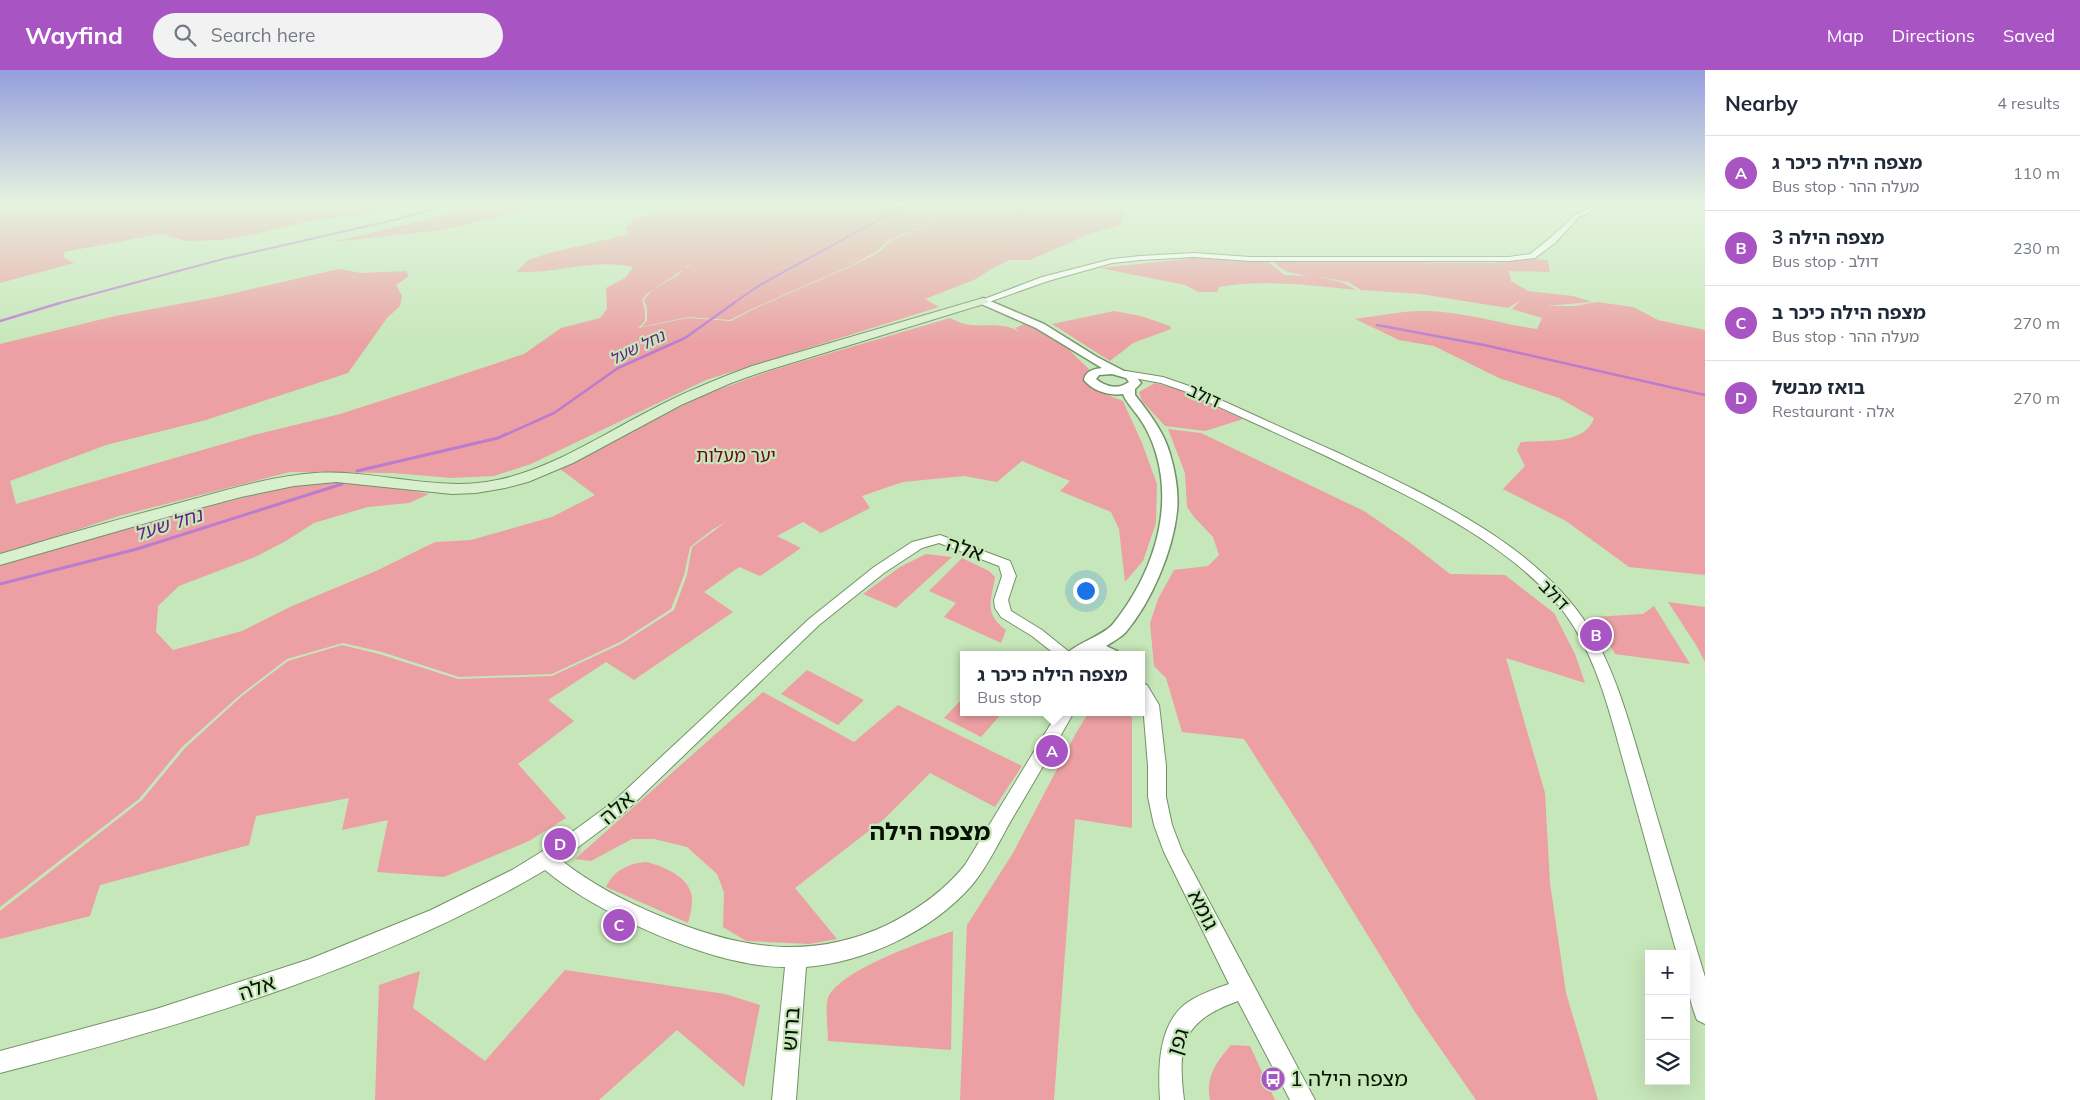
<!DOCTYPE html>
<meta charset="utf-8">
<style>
:root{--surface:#fff;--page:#f2f2f3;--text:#1f2937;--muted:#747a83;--line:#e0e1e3;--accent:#a854c3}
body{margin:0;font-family:Mulish,"Noto Sans Hebrew",sans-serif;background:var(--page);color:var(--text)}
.controls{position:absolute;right:15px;bottom:15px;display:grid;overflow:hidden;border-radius:0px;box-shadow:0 5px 20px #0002}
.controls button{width:45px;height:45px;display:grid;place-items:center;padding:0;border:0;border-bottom:1px solid var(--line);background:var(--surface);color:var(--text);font:25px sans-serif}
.you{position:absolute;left:1085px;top:520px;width:18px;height:18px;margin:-12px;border:4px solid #fff;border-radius:50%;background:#1a73e8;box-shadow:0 0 0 8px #1a73e833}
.badge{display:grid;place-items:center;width:32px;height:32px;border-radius:50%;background:var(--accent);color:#fff;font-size:16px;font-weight:700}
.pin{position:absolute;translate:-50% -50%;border:2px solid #fff;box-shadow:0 1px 5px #0006}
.popup{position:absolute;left:960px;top:581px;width:185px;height:65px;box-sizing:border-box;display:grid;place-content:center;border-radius:0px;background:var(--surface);filter:drop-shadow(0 1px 4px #0005);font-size:16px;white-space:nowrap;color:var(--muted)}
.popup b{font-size:19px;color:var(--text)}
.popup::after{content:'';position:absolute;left:50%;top:100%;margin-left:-10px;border:10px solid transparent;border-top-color:var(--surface)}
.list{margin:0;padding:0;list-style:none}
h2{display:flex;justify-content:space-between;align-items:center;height:65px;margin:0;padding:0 20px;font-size:21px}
h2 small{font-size:16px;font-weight:400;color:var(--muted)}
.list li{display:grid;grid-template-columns:32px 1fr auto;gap:15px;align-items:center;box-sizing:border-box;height:75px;padding:0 20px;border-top:1px solid var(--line)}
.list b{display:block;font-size:19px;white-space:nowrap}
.list p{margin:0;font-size:16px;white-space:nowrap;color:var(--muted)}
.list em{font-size:16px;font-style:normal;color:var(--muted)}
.icon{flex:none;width:28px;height:28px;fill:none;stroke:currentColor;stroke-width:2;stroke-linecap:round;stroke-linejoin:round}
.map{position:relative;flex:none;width:1705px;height:1030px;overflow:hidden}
header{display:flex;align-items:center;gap:30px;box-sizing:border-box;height:70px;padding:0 25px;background:var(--accent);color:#fff}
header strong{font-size:24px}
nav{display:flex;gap:28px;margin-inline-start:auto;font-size:18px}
.search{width:350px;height:45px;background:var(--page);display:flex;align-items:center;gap:12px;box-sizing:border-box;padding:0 18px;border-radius:28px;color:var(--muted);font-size:19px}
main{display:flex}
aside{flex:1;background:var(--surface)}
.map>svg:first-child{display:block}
.green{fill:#eca0a3;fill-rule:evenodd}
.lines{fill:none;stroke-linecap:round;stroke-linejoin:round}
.stream-far2{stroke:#bb7cd0;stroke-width:2}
.stream-far1{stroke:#bb7cd0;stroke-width:2.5}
.stream{stroke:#bb7cd0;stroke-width:3}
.minor-casing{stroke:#739267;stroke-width:2}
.tertiary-casing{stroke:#739267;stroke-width:3}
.secondary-casing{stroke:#739267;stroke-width:2}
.minor{fill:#fff;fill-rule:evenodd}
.tertiary{fill:#fff;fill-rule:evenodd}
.secondary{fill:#d9f0cf;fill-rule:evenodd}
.labels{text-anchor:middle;stroke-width:4.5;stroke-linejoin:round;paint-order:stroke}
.far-water-label{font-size:16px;font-style:italic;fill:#6c1e83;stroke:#c6e7b9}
.street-label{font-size:18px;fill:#061103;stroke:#c6e7b9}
.park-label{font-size:18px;fill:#6d051e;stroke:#c6e7b9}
.water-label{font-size:19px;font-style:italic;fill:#6c1e83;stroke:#c6e7b9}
.near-street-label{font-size:21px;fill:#061103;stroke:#c6e7b9}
.near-poi-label{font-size:21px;fill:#061103;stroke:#c6e7b9;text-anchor:start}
.near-quarter-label{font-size:24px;font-weight:bold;fill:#061103;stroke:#c6e7b9}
</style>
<header>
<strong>Wayfind</strong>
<div class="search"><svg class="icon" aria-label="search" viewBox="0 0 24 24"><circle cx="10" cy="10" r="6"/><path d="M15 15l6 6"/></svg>Search here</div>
<nav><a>Map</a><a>Directions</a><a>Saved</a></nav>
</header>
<main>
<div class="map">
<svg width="1705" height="1030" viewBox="0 0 1705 1030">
<rect width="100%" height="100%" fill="#c6e7b9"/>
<g class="green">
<polygon points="0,132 421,132 358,145 310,151 255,164 221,170 187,171 160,164 64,182 63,187 74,193 0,213"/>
<polygon points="502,132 587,132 544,135 443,160 333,172 449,144 473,135"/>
<path d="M699,132h346l-2,3 4,-3h53l23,9 -1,10 -3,5 -27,7 -62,27h-20l-19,9 -15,10 -51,20 14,8 -233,73 -175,84 -37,12 -43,2 -58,-5 -103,-1 -171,44 -119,39v-211l115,-28 102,-19 122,-28 22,4 45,-2 3,5 -13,9 6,11 -2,10 -13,12 -39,55 -142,47 -100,25 -96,36 6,23 238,-69 86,-21 103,-33 81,-27 37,-26 39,-10 7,-9 -1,-21 19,-10 8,-11c-38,-9 -78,7 -117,5l12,-12 21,-7 81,-19 -5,-6 9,-9zM952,141l-14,9 -48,21 -11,11 -25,13 -98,43 -25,13 -43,-3 -50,10 7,-7v-11l-3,-10c10,-13 19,-15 32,-24 8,-6 14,-11 23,-15l-11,5 -9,10 -24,13 -9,11 3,9v12l-6,6 47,-10 42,3 24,-12 98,-43 25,-14 12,-11 48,-20z"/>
<path d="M1205,187l30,4 33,1 17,13 24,1c-15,-3 -24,-2 -35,-14l223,1 35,-4 16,1 2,12 -41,-1 2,10 17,10 45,5 19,6 -46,4h29l22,-4 36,5 25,13 47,10v245l-76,-8 -63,-46 -63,-32 22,-23 -8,-16 4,-8c24,-2 64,3 73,-24l-35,-20 -60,-20 -65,-32 -35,-6 -44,-21c22,-3 46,-8 69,-8 38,0 76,13 113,18l5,-11 -30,-9 8,-8 -12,7 -88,-14 -59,-4 -13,-8 -35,-6 28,6 16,8c-45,-4 -93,-11 -138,-3l-2,5h-19l-13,-7 -85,-17z"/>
<polygon points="1114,241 1141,246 1170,256 1171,259 1133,273 1110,291 1052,254"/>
<path d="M950,248c5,2 10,5 15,6 18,4 38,-3 54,8l-4,-4 11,-5 43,27 20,19 3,20 31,12 19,42 15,41 -1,39 -13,38 -18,21 -6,-53 -8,-17 -51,-21 10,-10 -48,-20 -25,21 -33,-6 -61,6 -41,14 8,12 -49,25 -18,-11 -26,14 24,12 -41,28 -21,-9 -35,25 29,20 -99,68 -28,-18 -58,38 26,21 -56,43 48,54 -37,23 -85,36 -67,-5 11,-52 -46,10 7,-32 -93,18 -7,29 -149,40 -10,31 -90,23v-28l142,-111 43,-52 57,-52 46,-35 54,-16 37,9 79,25 94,-3 69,-32 53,-34 13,-35 5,-28 34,-25 -14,8 -22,17 -6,28 -13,34 -51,33 -68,32 -93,3 -77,-25 -39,-9 -56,16 -47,36 -58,52 -43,52 -139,108v-343l167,-47 103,-26 51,-9 57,2 51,10 -20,9 -41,4 -54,16 -30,19 -29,15 -76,29 -21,20 -2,26 17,18 69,-19 50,-25 84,-35 59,-29 36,-2 81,-23 43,-22 -35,-26 141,-73 72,-26z"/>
<polygon points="1155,313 1181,320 1243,349 1205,361 1165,356 1142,331 1139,322"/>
<polygon points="1168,359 1201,363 1364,441 1409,472 1450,504 1505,505 1554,543 1575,584 1585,613 1506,588 1545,723 1550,813 1566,923 1598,1030 1476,1030 1415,942 1311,773 1244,669 1182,662 1166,608 1154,596 1150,553 1158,529 1174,500 1208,496 1219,485 1213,467 1194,447 1187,437 1185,403"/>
<polygon points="926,484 952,487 896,538 863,524 900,497"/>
<path d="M962,488l27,13 6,6c-4,24 -11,37 11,53l-5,13 -57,-26 12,-14 -27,-12z"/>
<polygon points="1668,532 1705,537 1705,592 1696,575"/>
<polygon points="1654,536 1690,594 1615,584 1593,547 1643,544"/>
<polygon points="807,600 864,630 838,655 781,624"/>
<polygon points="763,622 854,672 898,635 1022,696 995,737 930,703 883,750 795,818 837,869 809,874 746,871 723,857 724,822 717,804 687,777 654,769 632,769 591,791 575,789"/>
<polygon points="963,628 963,642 1003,642 981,667 944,648"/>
<polygon points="1089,642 1127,642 1132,648 1132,758 1075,749 1054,1030 960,1030 967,855 1013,783 1076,663"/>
<path d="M646,792c18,4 46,16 46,38 0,8 -2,16 -4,23l-82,-36c7,-16 23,-24 40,-25z"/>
<path d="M953,861l-2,119 -123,-9c0,-10 -3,-35 0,-43 11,-28 97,-57 125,-67z"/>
<polygon points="565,900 725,924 760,935 744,1017 677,960 599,1030 375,1030 379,915 420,901 413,938 485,991"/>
<path d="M1231,975l19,1 25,54h-65c-5,-23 7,-39 21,-55z"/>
</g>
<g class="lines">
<g class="stream-far2">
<polyline points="56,234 223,189 398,149 457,132"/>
<polyline points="732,234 760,215 911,132"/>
</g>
<g class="stream-far1">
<polyline points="0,251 60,233"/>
<polyline points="1377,255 1484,275 1705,325"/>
<polyline points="503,366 554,343 618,298 685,268 734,233"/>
</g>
<g class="stream">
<polyline points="357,401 498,368 506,364"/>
<polyline points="0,514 137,479 342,414"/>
</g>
<defs>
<g id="minor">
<polygon points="1603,132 1611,132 1579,147 1555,173 1535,188 1509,191 1250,191 1194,187 1140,190 1112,193 1048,211 986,233 979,231 1042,207 1112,189 1140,186 1194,183 1250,187 1509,187 1530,184 1549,169 1575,145"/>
<path d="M1126,301l37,6 29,10c47,21 94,43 142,64 87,41 201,91 254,175 29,47 42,100 58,153 19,66 39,132 59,198v47l-8,-4c-9,-22 -11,-42 -11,-66h-9c-17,-61 -34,-122 -51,-183 -14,-50 -25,-99 -52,-144 -48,-79 -169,-133 -250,-172 -46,-21 -93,-43 -140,-64l-23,-8 -38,-7v-4z"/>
<path d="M940,465l70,26 6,15 -8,24 3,11 31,19 31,25h-17l-24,-19 -31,-19 -6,-9 -1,-8 8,-24 -3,-10 -60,-23 -17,5 -38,25 -65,52 -194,187 -64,48c30,24 63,41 99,56 77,32 148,46 227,9 30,-15 57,-34 78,-60l93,-153h16c-21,37 -43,75 -65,112 -11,20 -22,43 -37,61 -40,46 -106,77 -166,82l-10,133h-24l13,-133c-71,0 -186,-52 -240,-97 -163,97 -362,156 -545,203v-22l156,-42 154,-50 121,-49 81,-40 52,-32 49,-36 196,-183 65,-52 38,-25z"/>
<path d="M1141,613l6,2 12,20 7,61v31l6,28 10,26 133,249h-25l-52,-99c-55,20 -61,42 -54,99h-24c-2,-31 -2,-73 24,-95 13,-10 30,-16 45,-21l-65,-132 -10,-27 -6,-28v-31l-5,-61 -2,-3z"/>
</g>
<path id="tertiary" d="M983,228l61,26 53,33 27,14 10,3 7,9 -6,6v6c14,18 29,37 35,59 5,17 9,39 7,57 -4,40 -26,92 -52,122 -5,5 -13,9 -19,13l11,5 3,4h-54c6,-10 37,-19 47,-31 38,-47 61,-111 43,-171 -3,-10 -8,-22 -14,-31 -6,-10 -15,-18 -19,-28 -14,2 -30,-3 -39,-14 1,-9 10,-11 18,-12l-66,-40 -57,-25 -1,-2zM1112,304l14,4 3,4c-11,8 -23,5 -33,-3l3,-4z"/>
<path id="secondary" d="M983,228l6,3 -2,2 -225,69 -31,11 -50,22 -108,58 -45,19 -23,6 -29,5 -24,1 -116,-12 -42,4 -53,11 -74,20 -167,48v-11l14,-4c58,-18 117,-34 176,-50 40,-11 83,-24 125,-27 61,-4 122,20 182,7 54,-11 103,-44 152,-69 33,-18 68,-32 103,-45z"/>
</defs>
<use href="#minor" class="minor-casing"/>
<use href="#tertiary" class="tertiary-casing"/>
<use href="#secondary" class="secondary-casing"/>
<use href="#minor" class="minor"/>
<use href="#tertiary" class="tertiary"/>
<use href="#secondary" class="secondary"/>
</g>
<linearGradient id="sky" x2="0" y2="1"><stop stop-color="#969ede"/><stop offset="0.48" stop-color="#e5f4e0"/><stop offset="1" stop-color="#e5f4e0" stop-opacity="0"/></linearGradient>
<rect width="1705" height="276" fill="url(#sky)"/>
<defs>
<symbol id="bus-disc" viewBox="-11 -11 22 22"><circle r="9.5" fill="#a854c3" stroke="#c6e7b9"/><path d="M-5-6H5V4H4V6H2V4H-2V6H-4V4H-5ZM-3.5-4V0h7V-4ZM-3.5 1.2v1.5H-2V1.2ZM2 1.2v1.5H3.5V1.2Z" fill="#fff"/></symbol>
</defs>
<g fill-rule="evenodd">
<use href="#bus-disc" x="1259" y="995" width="28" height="28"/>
</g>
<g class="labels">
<g class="far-water-label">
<text transform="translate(637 277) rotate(-26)" y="6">נחל שעל</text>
</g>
<g class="street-label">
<text transform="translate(1204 326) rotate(24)" y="6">דולב</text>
<text transform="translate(1554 525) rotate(46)" y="6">דולב</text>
</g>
<g class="park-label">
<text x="736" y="392">יער מעלות</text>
</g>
<g class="water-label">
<text transform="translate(168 454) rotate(-17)" y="7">נחל שעל</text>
</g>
<g class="near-street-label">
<text transform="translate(965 479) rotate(18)" y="7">אלה</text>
<text transform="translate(617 738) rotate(-42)" y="7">אלה</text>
<text transform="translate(1203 840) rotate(63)" y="7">גומא</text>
<text transform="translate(257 918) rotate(-19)" y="7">אלה</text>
<text transform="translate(791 959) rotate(-86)" y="7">ברוש</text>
<text transform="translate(1178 972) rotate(-72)" y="7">גפן</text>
</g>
<g class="near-poi-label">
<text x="1290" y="1016">מצפה הילה 1</text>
</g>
<g class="near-quarter-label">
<text x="930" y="770">מצפה הילה</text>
</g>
</g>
</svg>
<div class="controls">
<button>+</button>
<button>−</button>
<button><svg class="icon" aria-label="layers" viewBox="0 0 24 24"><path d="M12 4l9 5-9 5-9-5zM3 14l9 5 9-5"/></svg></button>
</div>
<div class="you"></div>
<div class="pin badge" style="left:1052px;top:681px">A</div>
<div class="popup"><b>מצפה הילה כיכר ג</b>Bus stop</div>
<div class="pin badge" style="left:1596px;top:565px">B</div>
<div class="pin badge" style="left:619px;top:855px">C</div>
<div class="pin badge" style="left:560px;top:774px">D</div>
</div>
<aside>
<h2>Nearby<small>4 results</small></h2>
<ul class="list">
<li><span class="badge">A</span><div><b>מצפה הילה כיכר ג</b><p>Bus stop · מעלה ההר</p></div><em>110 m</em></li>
<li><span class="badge">B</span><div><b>מצפה הילה 3</b><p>Bus stop · דולב</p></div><em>230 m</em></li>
<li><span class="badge">C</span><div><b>מצפה הילה כיכר ב</b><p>Bus stop · מעלה ההר</p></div><em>270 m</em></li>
<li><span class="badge">D</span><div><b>בואז מבשל</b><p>Restaurant · אלה</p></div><em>270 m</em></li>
</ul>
</aside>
</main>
